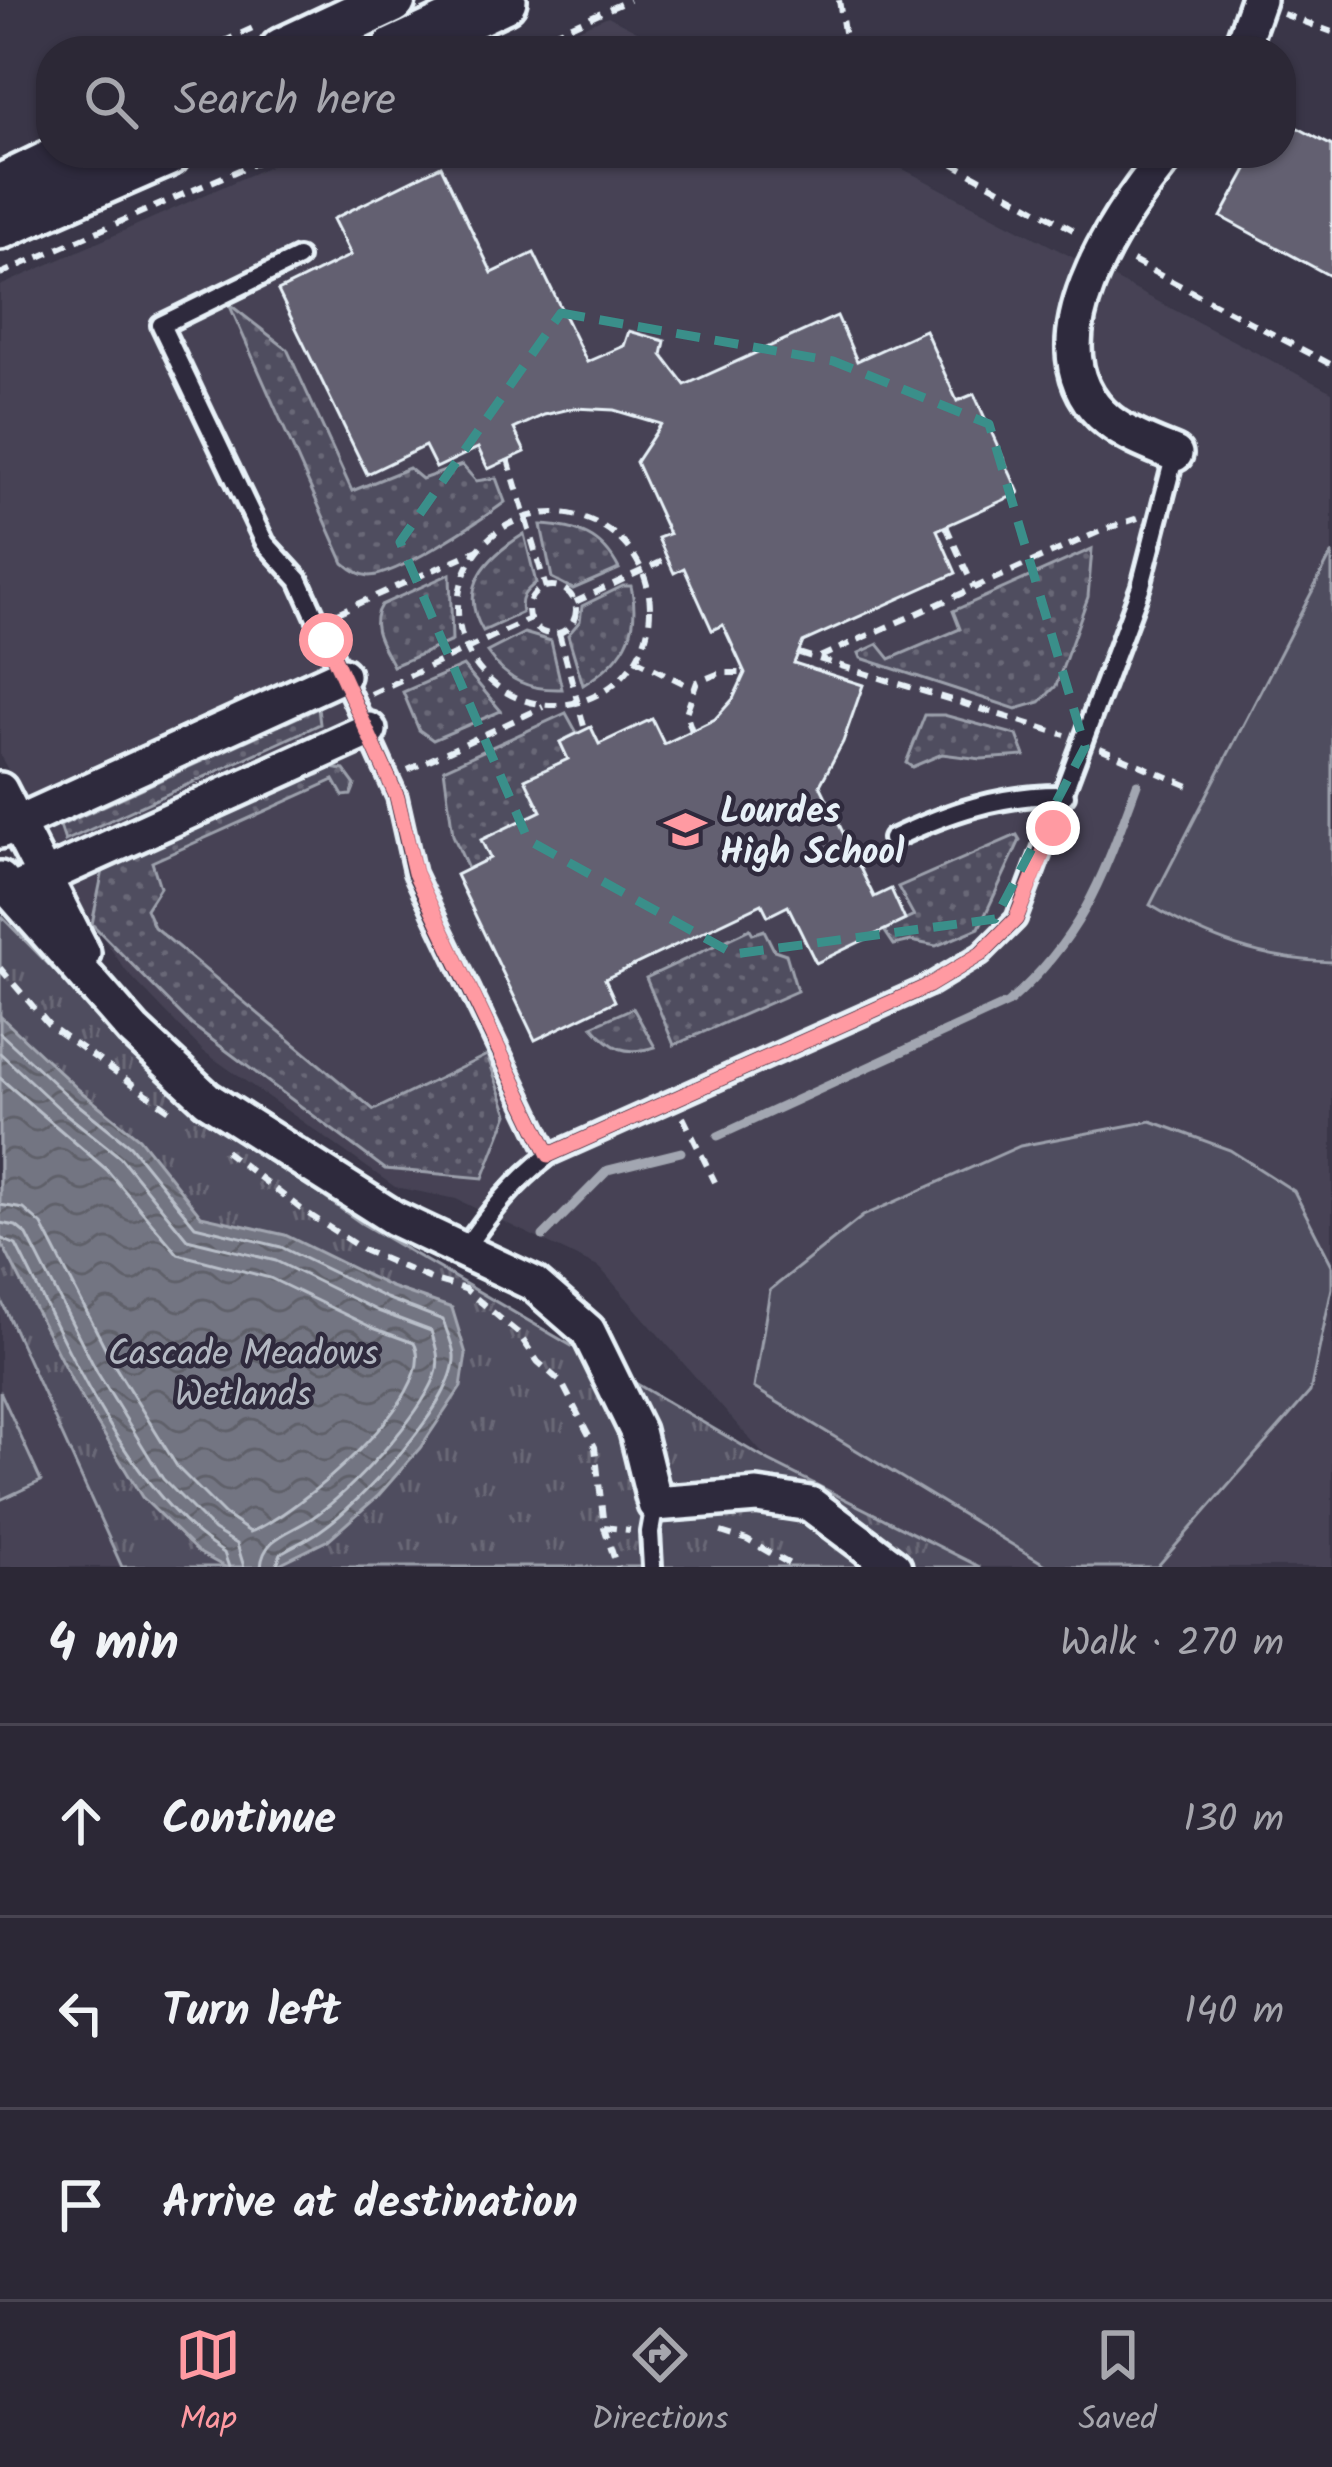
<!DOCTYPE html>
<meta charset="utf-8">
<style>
:root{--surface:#2c2836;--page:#34303e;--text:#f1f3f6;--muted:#a6a6ad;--line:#484451;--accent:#ff9aa2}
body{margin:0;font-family:Kalam,sans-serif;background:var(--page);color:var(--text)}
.stop{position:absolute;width:36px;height:36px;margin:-27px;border:9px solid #ff9aa2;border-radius:50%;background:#fff}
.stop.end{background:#ff9aa2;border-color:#fff;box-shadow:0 3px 12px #0008}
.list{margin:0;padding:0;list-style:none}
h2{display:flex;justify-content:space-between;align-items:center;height:156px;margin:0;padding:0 48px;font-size:51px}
h2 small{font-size:39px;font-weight:400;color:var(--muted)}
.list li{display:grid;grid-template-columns:78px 1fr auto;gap:36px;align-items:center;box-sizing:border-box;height:192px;padding:0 48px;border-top:3px solid var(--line)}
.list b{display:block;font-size:45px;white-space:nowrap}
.list em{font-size:39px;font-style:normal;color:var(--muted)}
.icon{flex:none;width:66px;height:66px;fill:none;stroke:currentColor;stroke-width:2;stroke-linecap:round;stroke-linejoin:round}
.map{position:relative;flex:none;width:1332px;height:1567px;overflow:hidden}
.search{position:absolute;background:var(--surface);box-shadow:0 3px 9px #0004;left:36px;right:36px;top:36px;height:132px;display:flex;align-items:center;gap:30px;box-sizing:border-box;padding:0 42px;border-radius:48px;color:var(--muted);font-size:45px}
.sheet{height:732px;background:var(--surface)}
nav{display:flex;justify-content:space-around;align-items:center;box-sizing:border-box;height:168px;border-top:3px solid var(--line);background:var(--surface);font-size:33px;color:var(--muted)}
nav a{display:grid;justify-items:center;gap:6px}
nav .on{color:var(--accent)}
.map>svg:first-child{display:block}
.built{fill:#464354}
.grass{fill:url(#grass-dots);stroke:#9ca0ac;stroke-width:3}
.park{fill:url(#park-tufts);stroke:#9ca0ac;stroke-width:3}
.garden{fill:#504e5f;stroke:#9ca0ac;stroke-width:3}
.water{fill:url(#water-waves);stroke:#a2a6b1;stroke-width:3}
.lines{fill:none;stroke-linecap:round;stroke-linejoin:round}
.shore{stroke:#b9bfc9;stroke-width:3}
.stream{stroke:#a2a6b1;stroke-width:9}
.building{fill:#636171;stroke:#e8f1f8;stroke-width:3}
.lane-casing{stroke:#e8f1f8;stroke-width:26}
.street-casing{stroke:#e8f1f8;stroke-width:42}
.secondary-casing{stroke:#e8f1f8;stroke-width:54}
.path{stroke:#e8f1f8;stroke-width:6;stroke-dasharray:12 9;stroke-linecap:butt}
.lane{stroke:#2f2a3d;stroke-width:16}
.street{stroke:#2f2a3d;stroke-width:33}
.secondary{stroke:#2f2a3d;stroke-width:45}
.route{stroke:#ff9aa2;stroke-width:15}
.marked{fill:none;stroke:#3a8f8a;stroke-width:9;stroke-dasharray:24 15;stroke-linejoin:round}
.labels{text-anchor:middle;stroke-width:9;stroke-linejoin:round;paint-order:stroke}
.poi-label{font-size:36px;font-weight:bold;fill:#e8f1f8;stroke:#2f2a3d;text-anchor:start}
.park-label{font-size:36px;fill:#b3b8c2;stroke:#2f2a3d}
</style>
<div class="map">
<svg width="1332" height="1567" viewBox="0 0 1332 1567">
<defs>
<pattern id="grass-dots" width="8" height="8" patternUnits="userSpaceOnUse" patternTransform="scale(3)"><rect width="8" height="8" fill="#504e5f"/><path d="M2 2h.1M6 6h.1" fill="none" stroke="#696877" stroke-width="1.8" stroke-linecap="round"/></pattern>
<pattern id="park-tufts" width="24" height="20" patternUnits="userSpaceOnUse" patternTransform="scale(3)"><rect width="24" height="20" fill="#504e5f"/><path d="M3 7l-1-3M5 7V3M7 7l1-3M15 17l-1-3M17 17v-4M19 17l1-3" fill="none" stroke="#696877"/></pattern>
<pattern id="water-waves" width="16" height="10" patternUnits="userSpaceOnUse" patternTransform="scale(3)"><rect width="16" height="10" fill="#737482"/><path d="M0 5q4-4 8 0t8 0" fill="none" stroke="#5f6069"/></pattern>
</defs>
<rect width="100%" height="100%" fill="#3a3648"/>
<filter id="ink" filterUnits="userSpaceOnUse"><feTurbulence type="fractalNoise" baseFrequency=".00833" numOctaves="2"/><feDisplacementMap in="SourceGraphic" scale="24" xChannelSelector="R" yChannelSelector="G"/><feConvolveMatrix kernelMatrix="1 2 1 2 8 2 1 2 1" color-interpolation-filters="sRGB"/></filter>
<g filter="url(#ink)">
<g class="built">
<polygon points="608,16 675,51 528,51"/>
<polygon points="299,153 872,153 1332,392 1332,1567 980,1567 769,1461 600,1268 456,1199 395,1187 203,1051 126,971 81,906 0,755 0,286"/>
<polygon points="0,1298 122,1567 0,1567"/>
</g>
<g class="grass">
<path d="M229,304l58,45 65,142 57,-23 13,11 40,-14 14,16 20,-3 9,24c-24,18 -108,74 -136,74 -10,-1 -18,-7 -25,-13z"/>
<path d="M541,525c36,2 61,10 78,44l-46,20 -21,-11z"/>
<path d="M524,534l12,49c-11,8 -17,15 -14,30l-39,18c-26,-44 4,-74 41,-97z"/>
<polygon points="1092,549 1088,597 1056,686 1040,702 1016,709 861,658 859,653 878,644 890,659 960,629 953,611"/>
<path d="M450,574l2,67 -59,25c-10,-20 -26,-40 -12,-61z"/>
<path d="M623,586h8c11,47 -9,75 -48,99l-15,-50 12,-14 2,-15z"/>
<path d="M524,633l27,8 11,48c-34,1 -55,-8 -75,-37z"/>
<polygon points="463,666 501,711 433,740 419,730 403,692"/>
<polygon points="318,708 320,724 65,841 60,826"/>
<polygon points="566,713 577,733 560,742 568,759 526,779 541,811 482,840 490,858 468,869 453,835 444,769"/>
<polygon points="925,715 944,715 1017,735 1025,756 981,759 942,754 912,767 906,763"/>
<polygon points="323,767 344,770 355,785 351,795 343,796 334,780 152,862 160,887 146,909 154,927 374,1110 487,1055 508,1114 483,1178 385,1169 192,1025 92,924 103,870"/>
<polygon points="1017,835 1020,840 979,928 936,946 911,941 894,945 884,930 914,916 898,887"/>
<polygon points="750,929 753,934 764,930 774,950 786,954 797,991 674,1045 646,978"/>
<path d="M633,1008l22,39c-30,9 -43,2 -63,-21z"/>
</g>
<polygon class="park" points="0,915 170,1088 361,1223 769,1461 980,1567 122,1567 0,1298"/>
<g class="garden">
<path d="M1332,553v409c-70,-2 -123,-22 -182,-57z"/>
<polygon points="1151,1121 1230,1150 1294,1191 1332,1265 1332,1288 1310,1392 1157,1567 1049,1567 754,1388 770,1290 863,1216 1020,1146"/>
<polygon points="0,1391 41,1481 0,1500"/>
</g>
<polygon class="water" points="0,1016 79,1090 139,1138 201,1216 285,1235 391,1287 452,1308 466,1354 461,1387 420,1448 378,1496 328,1540 273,1567 225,1567 198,1552 142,1497 74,1385 0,1240"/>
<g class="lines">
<g class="shore">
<path d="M0,1033l71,66 59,47 65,80 86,21 105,51 57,22c3,10 10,24 11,35 3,47 -95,149 -133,175 -12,9 -27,15 -40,23l-5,14"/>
<path d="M0,1053l61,57 59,47 67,82 89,22 102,50 53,20c5,15 10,30 4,46 -17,42 -85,115 -123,141 -22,15 -49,19 -51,49"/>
<path d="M0,1078l107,92 71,84 92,24 103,50 41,15c28,50 -120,173 -164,189l-25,-17 -47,-47 -65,-105 -71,-138 -18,-16 -24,-4"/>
<polyline points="0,1223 16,1226 27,1235 97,1372 163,1479 214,1530 237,1544 244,1567"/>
<path d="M0,1238l16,7c52,101 110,246 208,308l5,14"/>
</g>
<g class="stream">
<path d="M718,1136l290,-133c76,-67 95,-127 129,-219"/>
<polyline points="543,1236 608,1170 681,1152"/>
</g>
</g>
<g class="building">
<polygon points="1281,119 1332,146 1332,277 1221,217 1256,153 1281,153"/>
<polygon points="441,166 492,273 534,253 587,362 624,346 629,331 665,341 662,355 685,385 837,316 857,361 925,330 957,401 974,394 1019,493 937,530 956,573 803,642 794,663 863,685 843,742 820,785 874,897 891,889 905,920 816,963 788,906 768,916 762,904 605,979 615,1001 535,1040 456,875 490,858 481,840 541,811 525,779 568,759 560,742 591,727 599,744 652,719 664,744 715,719 733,699 745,673 723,625 712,630 684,568 674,573 658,538 669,534 636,462 661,424 614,410 574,408 544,415 514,429 525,452 488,469 478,448 436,468 425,446 367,474 278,291 351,255 333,219"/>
</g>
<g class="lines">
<defs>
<g id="lane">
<polyline points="298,258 161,325 265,543 299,580 397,797 414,873 549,1155"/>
<path d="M892,839c57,-27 109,-45 173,-44"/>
<path d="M464,1250c25,-37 49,-67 85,-95l379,-169 53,-32 35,-35 125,-333 34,-132"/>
<polyline points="652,1567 650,1532 655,1504"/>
</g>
<g id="street">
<polyline points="1240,51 1258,0"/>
<path d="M1169,153c-51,62 -147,198 -60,268 19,15 44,24 66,33"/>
<polyline points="0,790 83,953"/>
<polyline points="0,831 342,675"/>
<polyline points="0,879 133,1030 207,1099 394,1218 534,1284 588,1331 637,1431 655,1504 757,1496 810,1504 894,1567"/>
<polyline points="11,892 369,730"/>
</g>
<g id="secondary">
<polyline points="283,51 392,0"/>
<polyline points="394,51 503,0"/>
<polyline points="0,188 73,153"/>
<polyline points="0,226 167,153"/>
</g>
</defs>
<use href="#lane" class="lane-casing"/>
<use href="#street" class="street-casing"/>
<use href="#secondary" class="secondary-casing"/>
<g class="path">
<polyline points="839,0 847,51"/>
<polyline points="1283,14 1332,32"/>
<polyline points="203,51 255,27"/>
<polyline points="513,51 629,0"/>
<polyline points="934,153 1079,233"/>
<polyline points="1133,261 1332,365"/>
<polyline points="0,274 278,153"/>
<polyline points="508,459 546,588"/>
<circle cx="554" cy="609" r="96"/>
<polyline points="946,526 974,588"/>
<circle cx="552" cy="610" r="24"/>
<polyline points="575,602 667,559"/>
<polyline points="337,613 478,550"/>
<polyline points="559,633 585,730"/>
<polyline points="799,653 1065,735"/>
<polyline points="820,657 1103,530 1138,518"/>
<polyline points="635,659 691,687"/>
<polyline points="371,694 530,619"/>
<polyline points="692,731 686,713 697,682 720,673 745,673"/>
<polyline points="1100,748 1189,786"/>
<polyline points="408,770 543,707"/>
<polyline points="0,968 50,1026 171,1111"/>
<polyline points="683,1117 715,1182"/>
<polyline points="225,1151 301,1209 365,1251 431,1279 465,1289 518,1333 538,1362 562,1383 595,1447 604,1527 617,1567"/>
<polyline points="604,1527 630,1530"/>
<polyline points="721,1532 747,1540 795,1567"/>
</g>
<use href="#lane" class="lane"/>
<use href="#street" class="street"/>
<use href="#secondary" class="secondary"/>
</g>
</g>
<g class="lines" filter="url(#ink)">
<polyline class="route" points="326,640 397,797 415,873 549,1155 928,986 981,954 1016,919 1053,828"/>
</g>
<path class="marked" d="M561,313l272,48 156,63 96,323 -90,172 -261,35 -206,-114 -128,-298z"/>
<defs>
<symbol id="school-bare" viewBox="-9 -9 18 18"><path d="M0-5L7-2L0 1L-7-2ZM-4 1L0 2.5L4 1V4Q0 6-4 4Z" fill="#ff9aa2" stroke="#2f2a3d" stroke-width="2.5" paint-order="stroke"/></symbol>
</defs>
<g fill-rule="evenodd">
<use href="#school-bare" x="656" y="800" width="59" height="59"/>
</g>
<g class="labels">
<g class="poi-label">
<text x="720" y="822">Lourdes<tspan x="720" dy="41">High School</tspan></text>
</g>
<g class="park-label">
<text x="243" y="1365">Cascade Meadows<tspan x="243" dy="41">Wetlands</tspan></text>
</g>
</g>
</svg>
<div class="stop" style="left:326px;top:640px"></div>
<div class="stop end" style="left:1053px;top:828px"></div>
<div class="search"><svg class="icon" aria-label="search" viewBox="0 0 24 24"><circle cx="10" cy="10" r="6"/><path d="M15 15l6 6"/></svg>Search here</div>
</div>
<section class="sheet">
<h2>4 min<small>Walk · 270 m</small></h2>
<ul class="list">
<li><svg class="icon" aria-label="ahead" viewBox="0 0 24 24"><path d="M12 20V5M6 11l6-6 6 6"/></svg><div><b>Continue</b></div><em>130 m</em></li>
<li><svg class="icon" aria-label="left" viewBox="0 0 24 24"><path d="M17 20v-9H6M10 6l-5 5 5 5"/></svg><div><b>Turn left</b></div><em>140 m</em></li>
<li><svg class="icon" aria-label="arrive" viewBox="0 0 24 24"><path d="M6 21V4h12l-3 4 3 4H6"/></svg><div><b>Arrive at destination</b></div></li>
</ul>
</section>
<nav>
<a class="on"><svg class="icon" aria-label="map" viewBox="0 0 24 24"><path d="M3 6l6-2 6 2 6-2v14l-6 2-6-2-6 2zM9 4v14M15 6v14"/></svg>Map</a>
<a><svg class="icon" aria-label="directions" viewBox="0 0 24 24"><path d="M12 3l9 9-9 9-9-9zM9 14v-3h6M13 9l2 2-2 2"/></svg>Directions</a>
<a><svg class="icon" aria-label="saved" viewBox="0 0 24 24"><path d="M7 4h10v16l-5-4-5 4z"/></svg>Saved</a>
</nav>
